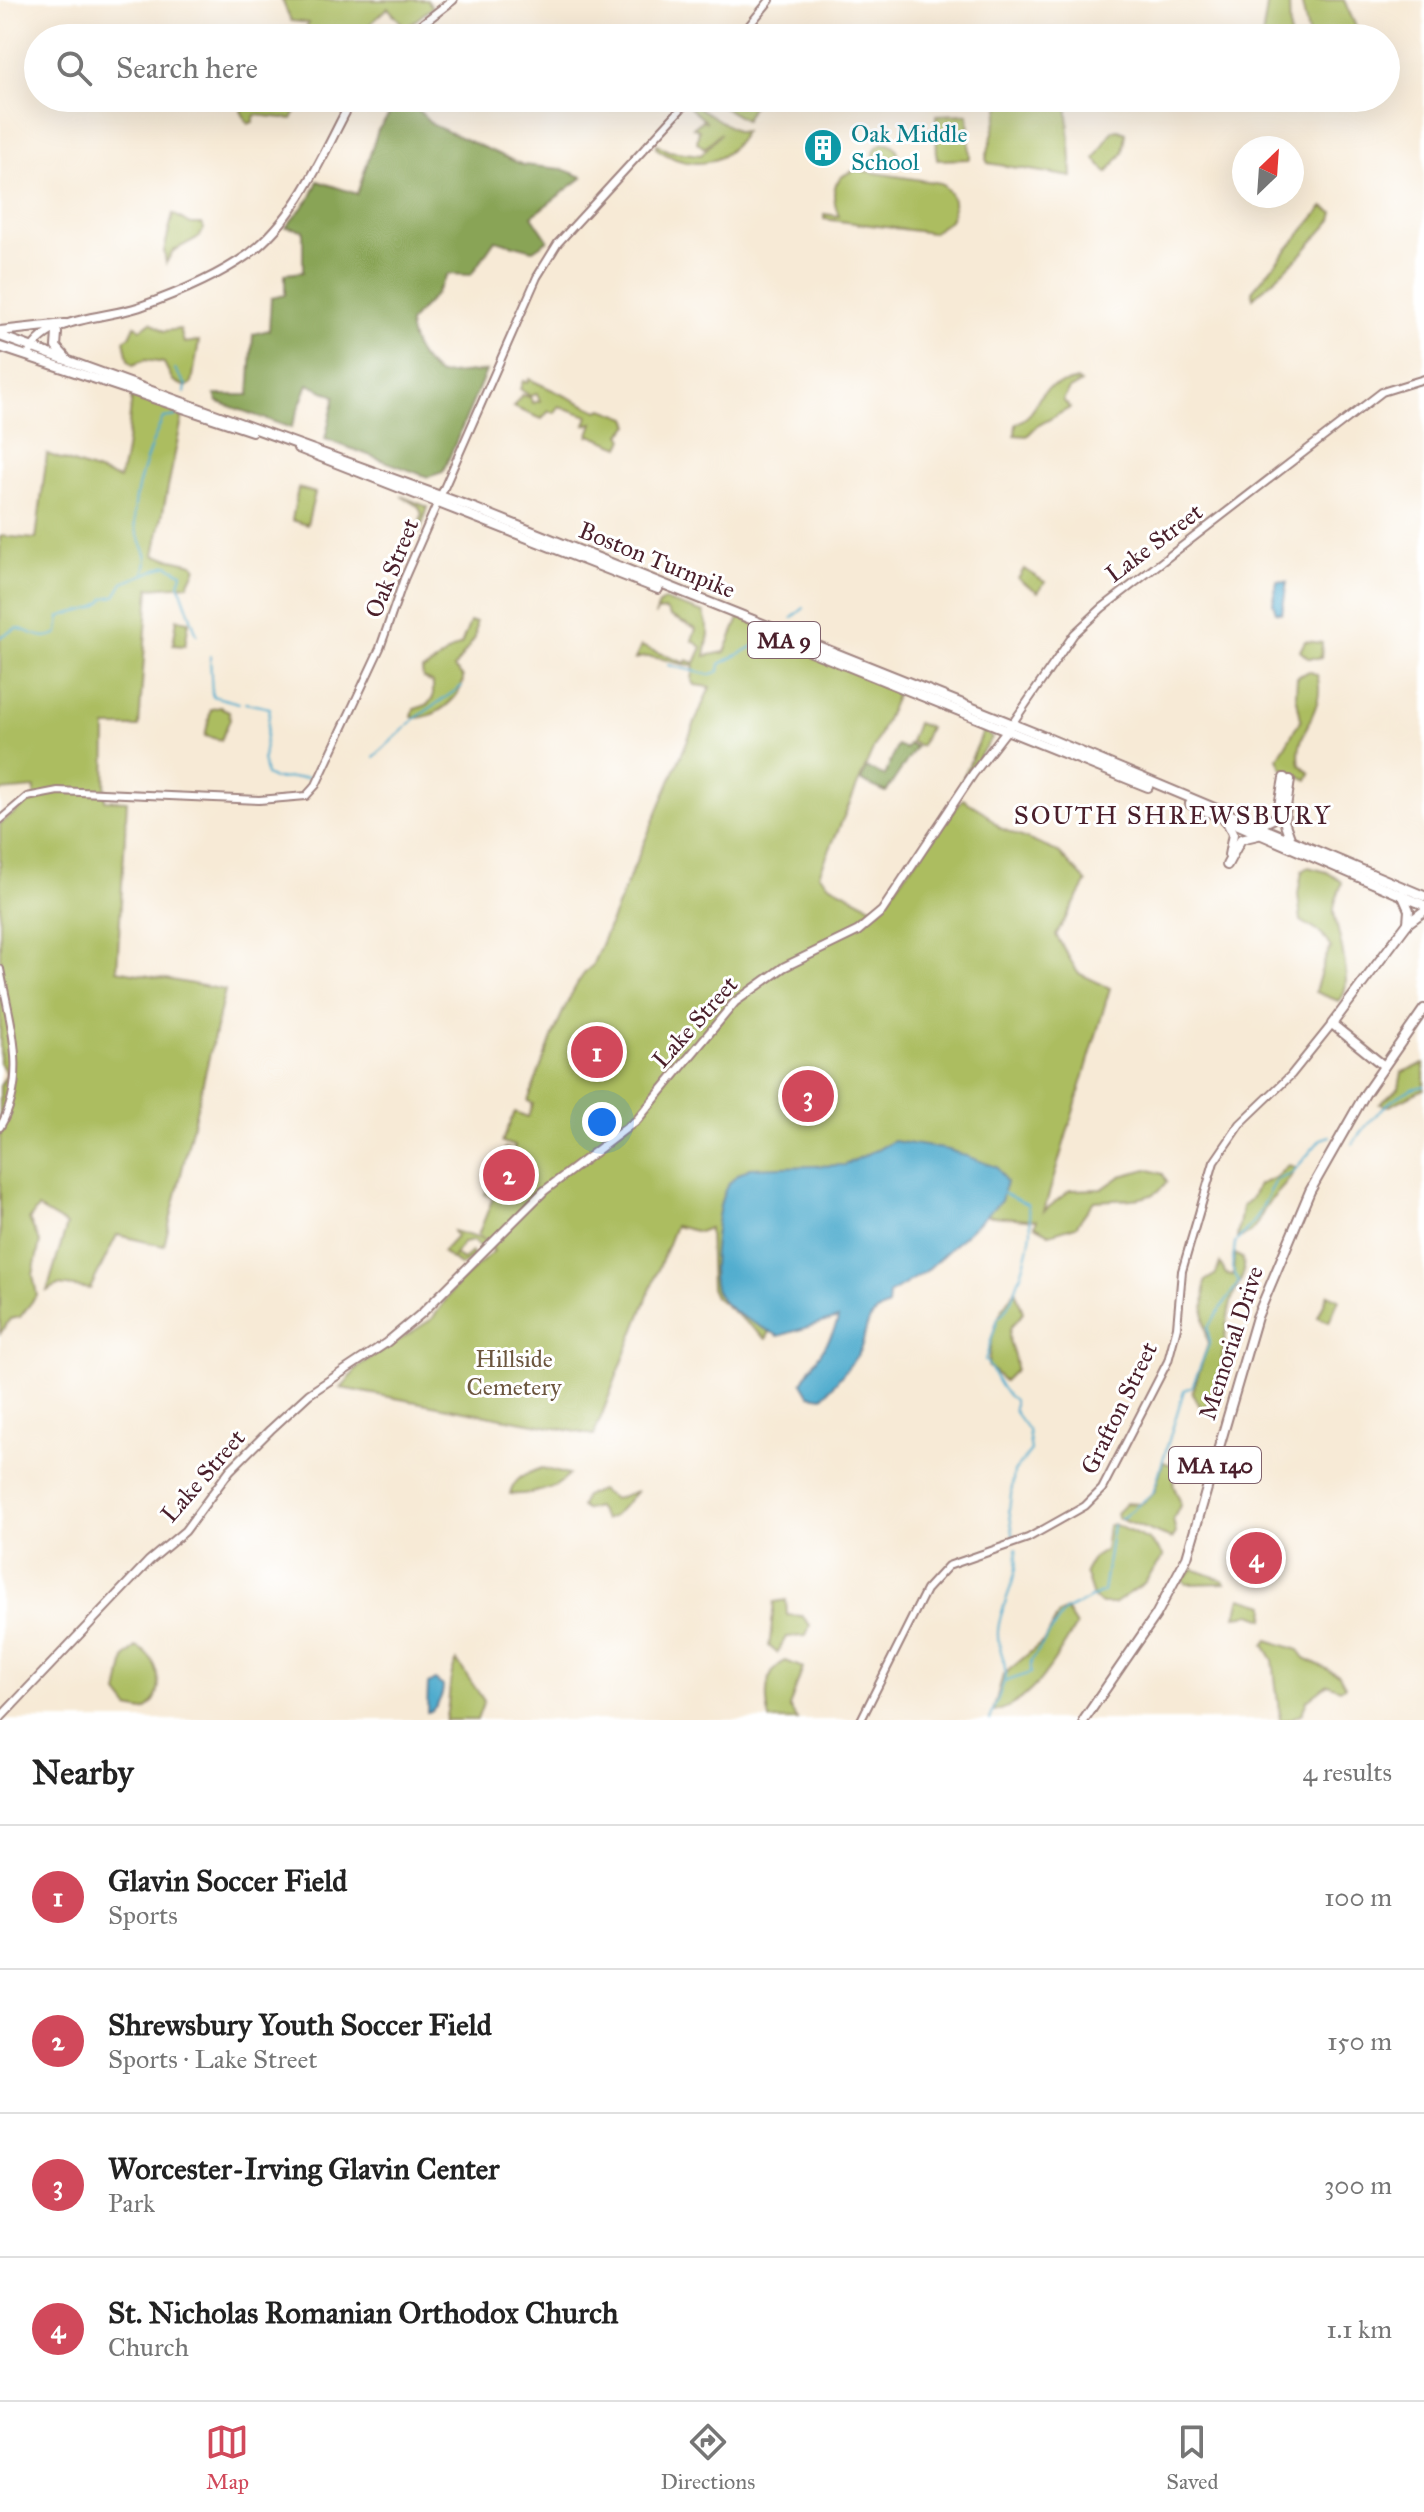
<!DOCTYPE html>
<meta charset="utf-8">
<style>
:root{--surface:#fff;--page:#f2f2f2;--text:#222;--muted:#767676;--line:#e0e0e0;--accent:#d1495b}
body{margin:0;font-family:"IM FELL Great Primer",serif;background:var(--page);color:var(--text)}
.compass{position:absolute;left:1232px;top:136px;width:72px;height:72px;border-radius:50%;background:var(--surface);box-shadow:0 8px 32px #0002;rotate:25deg}
.you{position:absolute;left:602px;top:1122px;width:28px;height:28px;margin:-20px;border:6px solid #fff;border-radius:50%;background:#1a73e8;box-shadow:0 0 0 12px #1a73e833}
.badge{display:grid;place-items:center;width:52px;height:52px;border-radius:50%;background:var(--accent);color:#fff;font-size:26px;font-weight:700}
.pin{position:absolute;translate:-50% -50%;border:4px solid #fff;box-shadow:0 2px 8px #0006}
.list{margin:0;padding:0;list-style:none}
h2{display:flex;justify-content:space-between;align-items:center;height:104px;margin:0;padding:0 32px;font-size:34px}
h2 small{font-size:26px;font-weight:400;color:var(--muted)}
.list li{display:grid;grid-template-columns:52px 1fr auto;gap:24px;align-items:center;box-sizing:border-box;height:144px;padding:0 32px;border-top:2px solid var(--line)}
.list b{display:block;font-size:30px;white-space:nowrap}
.list p{margin:0;font-size:26px;white-space:nowrap;color:var(--muted)}
.list em{font-size:26px;font-style:normal;color:var(--muted)}
.icon{flex:none;width:44px;height:44px;fill:none;stroke:currentColor;stroke-width:2;stroke-linecap:round;stroke-linejoin:round}
.map{position:relative;flex:none;width:1424px;height:1720px;overflow:hidden}
.search{position:absolute;background:var(--surface);box-shadow:0 8px 32px #0002;left:24px;right:24px;top:24px;height:88px;display:flex;align-items:center;gap:20px;box-sizing:border-box;padding:0 28px;border-radius:44px;color:var(--muted);font-size:30px}
.sheet{height:680px;background:var(--surface)}
nav{display:flex;justify-content:space-around;align-items:center;box-sizing:border-box;height:112px;border-top:2px solid var(--line);background:var(--surface);font-size:22px;color:var(--muted)}
nav a{display:grid;justify-items:center;gap:4px}
nav .on{color:var(--accent)}
.map>svg:first-child{display:block}
.green{fill:#acbd60;stroke:#7b6e46;stroke-width:2}
.forest{fill:#89a456;stroke:#6a6240;stroke-width:2}
.water{fill:#4facce;stroke:#4c667c;stroke-width:2}
.lines{fill:none;stroke-linecap:round;stroke-linejoin:round}
.stream{stroke:#4facce;stroke-width:2}
.tertiary-casing{stroke:#a08480;stroke-width:10}
.secondary-casing{stroke:#a08480;stroke-width:11}
.primary-casing{stroke:#a08480;stroke-width:12}
.trunk-casing{stroke:#a08480;stroke-width:12}
.tertiary{stroke:#fff;stroke-width:6}
.secondary{stroke:#fff;stroke-width:7}
.primary{stroke:#fff;stroke-width:8}
.trunk{stroke:#fff;stroke-width:8}
.labels{text-anchor:middle;stroke-width:6;stroke-linejoin:round;paint-order:stroke}
.shield{fill:#fff;stroke:#80626b;stroke-width:2}
.shield-label{font-size:22px;font-weight:bold;fill:#4a1f2b}
.culture-label{font-size:24px;fill:#0d838f;stroke:#fff;text-anchor:start}
.street-label{font-size:24px;fill:#4a1f2b;stroke:#fff}
.park-label{font-size:24px;fill:#6c563e;stroke:#fff}
.neighbourhood-label{font-size:26px;letter-spacing:2px;fill:#4a1f2b;stroke:#fff}
</style>
<div class="map">
<svg width="1424" height="1720" viewBox="0 0 1424 1720">
<rect width="100%" height="100%" fill="#fff"/>
<filter id="ink" filterUnits="userSpaceOnUse"><feTurbulence type="fractalNoise" baseFrequency=".0125" numOctaves="2"/><feDisplacementMap in="SourceGraphic" scale="16" xChannelSelector="R" yChannelSelector="G"/><feConvolveMatrix kernelMatrix="1 2 1 2 8 2 1 2 1" color-interpolation-filters="sRGB"/></filter>
<filter id="wash" filterUnits="userSpaceOnUse"><feTurbulence type="fractalNoise" baseFrequency=".006" numOctaves="4" result="noise"/><feDisplacementMap in="SourceGraphic" scale="32" xChannelSelector="R" yChannelSelector="G"/><feGaussianBlur stdDeviation="1.8" result="paint"/><feColorMatrix in="noise" values="0 0 0 0 0 0 0 0 0 0 0 0 0 0 0 0 0 1.4 0 .05"/><feComposite in="paint" operator="in"/></filter>
<g filter="url(#wash)">
<rect width="100%" height="100%" fill="#f7ead6"/>
<g class="green">
<polygon points="282,0 427,0 432,7 406,28 388,8 360,33 365,38 299,38 309,23 291,21"/>
<polygon points="1268,0 1289,0 1290,38 1262,38"/>
<polygon points="1301,0 1344,0 1361,38 1309,38"/>
<polygon points="245,98 303,98 292,119 255,115 253,122 248,124 241,111"/>
<polygon points="707,98 757,98 745,120"/>
<polygon points="1002,98 1067,98 1072,177 988,163 986,159"/>
<path d="M693,104l45,28 6,-1c-19,37 -56,41 -88,17l1,-4 12,7 32,4 20,-22 -17,15 -7,-6 2,-12 -6,-2 10,-8 4,2 -17,-14z"/>
<polygon points="968,114 970,159 937,160 936,115"/>
<polygon points="1118,130 1126,133 1123,153 1107,173 1095,159 1112,131"/>
<circle cx="886" cy="155" r="12"/>
<path d="M857,170l83,13c14,10 17,22 10,37l-18,13 -108,-14v-5l15,2c-9,-21 -8,-40 18,-46z"/>
<polygon points="1323,207 1334,213 1332,220 1300,256 1253,298 1252,291"/>
<polygon points="173,214 191,224 202,224 204,229 199,237 173,251 166,263 164,251"/>
<polygon points="151,322 164,331 180,329 184,343 199,341 192,383 186,387 173,381 164,363 145,360 133,365 128,360 124,340 130,336 135,325 141,329"/>
<polygon points="529,379 598,411 603,409 627,418 630,425 621,434 624,439 620,447 590,435 588,437 593,423 585,425 588,416 559,406 555,413 549,411 542,419 513,407 522,395 530,397 533,403 540,401 537,394 530,396 520,389 523,381 527,383"/>
<path d="M1077,380l4,3 -12,6 -6,11 7,8 -33,18 -10,10 -12,-1 1,-11c24,-13 18,-25 30,-34 9,-7 20,-6 31,-10z"/>
<path d="M133,388l52,17 -31,150 39,9 3,4 -8,17 -39,3 -10,139h-33l-1,73 22,1 -10,169 108,20 -61,256 -47,-11 -27,54 -32,-4 -11,6 20,-66 -29,-17 -9,12 11,22 -7,33 4,20 -17,22 -10,2 -10,15v-248l7,-12 -7,-11v-239l34,-26 1,-10 -35,3v-255l36,3 11,-85 72,25c9,-23 10,-65 14,-91z"/>
<polygon points="298,488 315,493 307,525 292,520"/>
<polygon points="401,496 428,507 420,532 417,532 422,515 419,507"/>
<polygon points="1024,569 1045,582 1038,592 1018,579"/>
<path d="M664,600l40,13 5,21 -4,22 20,-4 15,-36 159,67 -4,16 -76,175 10,10 49,26 85,-111 21,13 16,16 58,24 29,30 -31,53 22,38 32,15 -66,223 26,-21 32,-1 19,-13 26,-7 16,5 4,8c-15,23 -48,16 -73,19l-18,25 -26,8 -15,-8 2,-6 -193,-17 -78,136 -51,-42 -4,-9 -2,-60 -10,4 -24,-6 -81,209 -253,-47 19,-23 72,-46 26,-36 36,-32 -7,-8 -6,6 -8,-8 -10,2 -10,15 3,-3 6,5 9,-8 3,4 -13,10 -19,-14 14,-15 -3,-6 29,8 -4,-4 15,-37 -8,-4 20,-46 8,2 2,-4 -13,-4 13,-30 13,5 5,-13 -5,-3c11,-28 43,-123 64,-135l118,-279 -15,-2 -3,-5 2,-15c-21,1 -38,-13 -59,-6l6,-13 44,17 2,-3 8,3 7,-16 -10,-7 4,-11 -26,-13 -4,-6 -9,1 -2,5 4,-12z"/>
<polygon points="177,619 189,621 185,646 173,645"/>
<path d="M470,622h6l-1,16 -21,30 9,9c1,20 -31,45 -51,40l2,-8 13,-4 6,-7v-15l-10,-5 -1,-8c16,-6 23,-19 39,-25z"/>
<polygon points="1305,641 1322,643 1321,658 1308,658 1300,651"/>
<path d="M1309,671l8,4c11,35 -24,56 -17,89l10,9 -3,7 -25,-12 -4,-10 23,-39 -5,-24 1,-18z"/>
<polygon points="220,707 229,711 230,719 221,740 205,736 211,709"/>
<polygon points="917,723 929,727 921,746 910,742"/>
<polygon points="984,730 992,738 961,782"/>
<path d="M1308,867l19,5 15,10c-2,10 -9,20 -8,30 3,21 22,74 5,89l-24,-9c3,-10 10,-38 16,-44l-9,-14 -21,-13 -3,-27 4,-23z"/>
<polygon points="1424,1064 1424,1089 1390,1106 1380,1104 1399,1088 1402,1072"/>
<path d="M1288,1165l7,2c-5,15 -16,24 -26,35 -10,13 -12,34 -32,36l5,-31 9,-8 7,-14 17,-7z"/>
<path d="M1234,1254l8,4c7,15 -5,27 -10,41 -11,35 -5,82 -29,111l-11,-16 16,-50 -4,-24 1,-39 11,-7 4,-11 6,11 7,1z"/>
<path d="M1015,1290l8,22c-3,7 -11,12 -13,17 -4,14 6,25 6,40l-12,12 -16,-15c2,-30 9,-53 27,-76z"/>
<polygon points="1328,1294 1339,1299 1329,1322 1318,1317"/>
<path d="M1163,1462l9,3c3,7 0,16 2,22 7,17 10,13 -1,32l3,14 -4,6 -55,-21 -1,-5 10,-10 15,1 13,-11z"/>
<path d="M542,1468l27,7c-11,15 -42,20 -59,19 5,-18 17,-20 32,-26z"/>
<polygon points="600,1490 614,1499 637,1491 614,1516 605,1520 597,1507 586,1510 581,1507 585,1496"/>
<polygon points="1113,1524 1149,1540 1164,1556 1144,1583 1114,1604 1101,1604 1093,1597 1085,1572 1093,1558 1105,1550 1108,1526"/>
<polygon points="1193,1569 1223,1580 1225,1583 1186,1584 1182,1580"/>
<polygon points="1241,1598 1266,1605 1265,1619 1251,1614 1236,1616"/>
<path d="M786,1600l1,15 15,1 8,9 -4,11 -20,1 -9,16 -8,-7c3,-16 3,-28 5,-44z"/>
<path d="M1066,1610l10,16c-19,30 -43,78 -83,86l10,-37 43,-36 12,-24z"/>
<polygon points="1268,1640 1299,1650 1305,1658 1339,1675 1345,1686 1340,1689 1328,1684 1307,1700 1302,1713 1289,1720 1280,1720 1273,1660 1264,1645"/>
<path d="M136,1647c24,8 33,52 7,64l-14,-3 -11,-14 7,-36z"/>
<path d="M457,1661l27,40 -7,19h-32c6,-18 2,-44 12,-59z"/>
<path d="M786,1661l17,7 -14,39 9,13h-28c-5,-20 -7,-49 16,-59z"/>
</g>
<g class="forest">
<path d="M414,106l19,19 90,40 39,4 21,8 -51,39 16,24 -15,10 -38,-10 -24,35 -23,-1 -13,21 -26,28c2,23 12,38 30,52l47,-4 -43,101 -15,5 -103,-38 10,-43 -27,-12 -17,44 -73,-26 -3,-7h34l4,-61 16,-4 2,-32 14,-3v-21l18,-2v-42l-17,-3 25,-30 7,-16 39,13 21,-64 17,-23z"/>
<polygon points="908,744 916,747 886,792 861,781 866,768 885,776 897,745 906,749"/>
</g>
<g class="water">
<polygon points="1277,581 1287,582 1282,613 1276,612 1273,603"/>
<path d="M894,1141l55,9 48,17 9,15 -5,19 -32,30 -44,41 -36,22 -1,12c-30,12 -18,32 -32,51 -10,14 -22,27 -33,40l-14,-2 -7,-12c9,-18 34,-49 36,-65l-59,18c-20,-11 -50,-22 -62,-43 -9,-16 0,-88 9,-105 6,-10 14,-15 24,-20l95,-3z"/>
<path d="M435,1680l8,6c0,9 -6,24 -16,26l1,-28z"/>
</g>
<g class="lines">
<g class="stream">
<polyline points="175,369 186,385 185,393"/>
<path d="M145,571c6,-19 -5,-25 -9,-42 -8,-29 15,-85 27,-111l13,-2 2,-5"/>
<polyline points="792,618 804,608"/>
<path d="M0,637l17,-9c15,4 26,14 41,5l2,-16c15,-8 35,-3 45,-19l10,-2 8,-13 44,-18 15,8 -3,11 18,51"/>
<polyline points="210,656 212,696 239,703"/>
<polyline points="668,665 710,675 719,671 720,664 758,644"/>
<polyline points="245,703 270,708 263,758 266,775 274,779 315,777"/>
<polyline points="374,757 416,718 462,686"/>
<path d="M1352,1144c19,-25 41,-53 72,-58"/>
<path d="M1003,1193l24,11c2,9 4,17 4,26 -1,19 -18,79 -33,88l-13,42c11,14 14,31 29,40v11l14,19 3,21 -17,21 -5,38 5,29"/>
<polyline points="1121,1519 1153,1493 1184,1390 1192,1387 1209,1344 1208,1327 1239,1282 1232,1268 1235,1243 1256,1219 1276,1180 1292,1173 1321,1139 1330,1136"/>
<path d="M1004,1682c5,-22 -8,-33 -6,-51 2,-28 23,-53 18,-82"/>
<polyline points="990,1720 1004,1682 1031,1673 1031,1661 1065,1611 1103,1592 1113,1525"/>
</g>
</g>
</g>
<g filter="url(#ink)">
<g class="lines">
<defs>
<g id="tertiary">
<polyline points="739,38 770,0"/>
<polyline points="1012,724 1074,634 1102,608 1382,392 1424,379"/>
<polyline points="0,820 27,797 58,791 259,800 306,796 316,785 380,648 404,579 537,277 558,243 691,98"/>
<path d="M0,969c10,54 29,108 0,158"/>
<polyline points="861,1720 926,1590 948,1566 1028,1538 1085,1506 1102,1489 1168,1361 1177,1327 1182,1271 1214,1162 1240,1124 1291,1075 1332,1024"/>
</g>
<g id="secondary">
<polyline points="404,38 453,0"/>
<path d="M30,352c19,-36 74,-33 109,-45 37,-13 78,-30 110,-53 51,-39 74,-101 104,-156"/>
<polyline points="0,1718 149,1561 185,1531 230,1470 270,1430 309,1394 386,1343 422,1313 544,1191 637,1120 735,1002 784,967 858,931 882,911 973,774 1010,726"/>
</g>
<g id="primary">
<polyline points="1384,1066 1332,1024 1408,923"/>
<polyline points="1084,1720 1156,1615 1187,1557 1257,1317 1310,1191 1365,1094 1424,1009"/>
</g>
<g id="trunk">
<polyline points="0,331 65,324"/>
<polyline points="57,333 56,347 65,357"/>
<polyline points="0,336 476,509 1050,739 1424,896"/>
<polyline points="0,347 252,431"/>
<polyline points="298,448 658,589"/>
<polyline points="793,644 1148,787"/>
<polyline points="1190,804 1424,905"/>
<polyline points="1226,820 1233,834 1229,855"/>
<polyline points="1260,825 1277,817 1284,778"/>
<polyline points="1290,838 1284,821 1290,780"/>
<polyline points="1227,865 1241,839 1258,835"/>
<polyline points="1402,894 1409,910 1408,923"/>
<polyline points="1408,923 1424,911"/>
</g>
</defs>
<use href="#tertiary" class="tertiary-casing"/>
<use href="#secondary" class="secondary-casing"/>
<use href="#primary" class="primary-casing"/>
<use href="#trunk" class="trunk-casing"/>
<use href="#tertiary" class="tertiary"/>
<use href="#secondary" class="secondary"/>
<use href="#primary" class="primary"/>
<use href="#trunk" class="trunk"/>
</g>
</g>
<defs>
<symbol id="building-disc" viewBox="-11 -11 22 22"><circle r="9.5" fill="#0f9aa8" stroke="#fff"/><path d="M-4-6H4V6H1V3H-1V6H-4ZM-2.5-4.3h1.7v1.8h-1.7ZM.8-4.3h1.7v1.8H.8ZM-2.5-1h1.7V.8h-1.7ZM.8-1h1.7V.8H.8Z" fill="#fff"/></symbol>
</defs>
<g fill-rule="evenodd">
<use href="#building-disc" x="801" y="126" width="44" height="44"/>
</g>
<g class="labels">
<g class="shield">
<rect x="748" y="622" width="72" height="36" rx="6"/>
<rect x="1169" y="1447" width="92" height="36" rx="6"/>
</g>
<g class="shield-label">
<text x="784" y="648">MA 9</text>
<text x="1215" y="1473">MA 140</text>
</g>
<g class="culture-label">
<text x="851" y="142">Oak Middle<tspan x="851" dy="28">School</tspan></text>
</g>
<g class="street-label">
<text transform="translate(1154 543) rotate(-37)" y="8">Lake Street</text>
<text transform="translate(657 560) rotate(22)" y="8">Boston Turnpike</text>
<text transform="translate(392 568) rotate(-68)" y="8">Oak Street</text>
<text transform="translate(695 1022) rotate(-48)" y="8">Lake Street</text>
<text transform="translate(1231 1343) rotate(-72)" y="8">Memorial Drive</text>
<text transform="translate(1119 1408) rotate(-64)" y="8">Grafton Street</text>
<text transform="translate(203 1476) rotate(-49)" y="8">Lake Street</text>
</g>
<g class="park-label">
<text x="514" y="1367">Hillside<tspan x="514" dy="28">Cemetery</tspan></text>
</g>
<g class="neighbourhood-label">
<text x="1173" y="824">SOUTH SHREWSBURY</text>
</g>
</g>
</svg>
<svg class="compass" viewBox="-18 -18 36 36"><path d="M0-13l5 13h-10z" fill="#e53935"/><path d="M0 13l5-13h-10z" fill="#767676"/></svg>
<div class="you"></div>
<div class="pin badge" style="left:597px;top:1052px">1</div>
<div class="pin badge" style="left:509px;top:1175px">2</div>
<div class="pin badge" style="left:808px;top:1096px">3</div>
<div class="pin badge" style="left:1256px;top:1558px">4</div>
<div class="search"><svg class="icon" aria-label="search" viewBox="0 0 24 24"><circle cx="10" cy="10" r="6"/><path d="M15 15l6 6"/></svg>Search here</div>
</div>
<section class="sheet">
<h2>Nearby<small>4 results</small></h2>
<ul class="list">
<li><span class="badge">1</span><div><b>Glavin Soccer Field</b><p>Sports</p></div><em>100 m</em></li>
<li><span class="badge">2</span><div><b>Shrewsbury Youth Soccer Field</b><p>Sports · Lake Street</p></div><em>150 m</em></li>
<li><span class="badge">3</span><div><b>Worcester-Irving Glavin Center</b><p>Park</p></div><em>300 m</em></li>
<li><span class="badge">4</span><div><b>St. Nicholas Romanian Orthodox Church</b><p>Church</p></div><em>1.1 km</em></li>
</ul>
</section>
<nav>
<a class="on"><svg class="icon" aria-label="map" viewBox="0 0 24 24"><path d="M3 6l6-2 6 2 6-2v14l-6 2-6-2-6 2zM9 4v14M15 6v14"/></svg>Map</a>
<a><svg class="icon" aria-label="directions" viewBox="0 0 24 24"><path d="M12 3l9 9-9 9-9-9zM9 14v-3h6M13 9l2 2-2 2"/></svg>Directions</a>
<a><svg class="icon" aria-label="saved" viewBox="0 0 24 24"><path d="M7 4h10v16l-5-4-5 4z"/></svg>Saved</a>
</nav>
